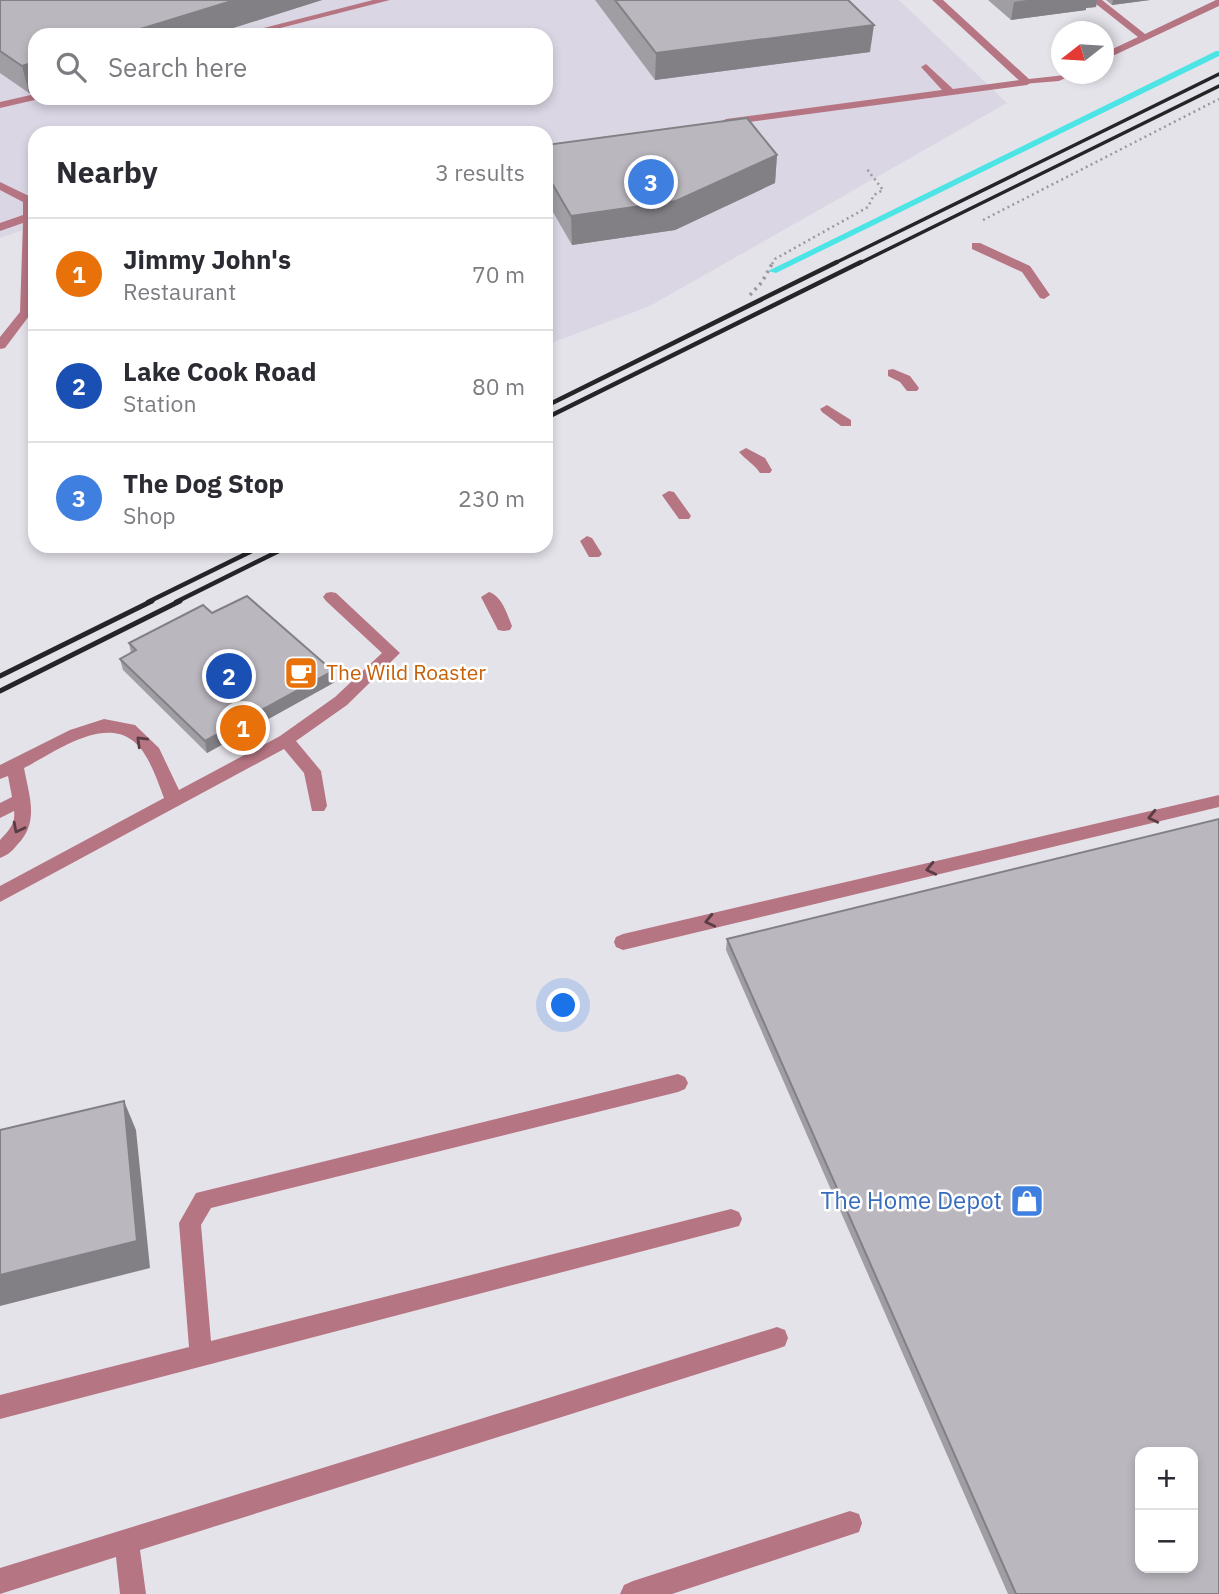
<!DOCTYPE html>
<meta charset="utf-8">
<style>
:root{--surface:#fff;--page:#f2f2f3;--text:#2b2b33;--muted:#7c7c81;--line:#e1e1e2;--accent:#2563eb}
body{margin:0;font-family:"IBM Plex Sans",sans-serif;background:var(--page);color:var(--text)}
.controls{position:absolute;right:21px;bottom:21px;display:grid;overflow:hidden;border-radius:14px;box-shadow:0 4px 10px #0003}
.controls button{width:63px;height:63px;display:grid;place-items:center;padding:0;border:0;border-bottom:2px solid var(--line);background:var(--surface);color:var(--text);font:35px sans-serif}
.compass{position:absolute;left:1051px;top:21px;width:63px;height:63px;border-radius:50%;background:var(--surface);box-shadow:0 4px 10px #0003;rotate:253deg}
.you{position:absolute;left:564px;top:1006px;width:24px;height:24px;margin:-18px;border:5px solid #fff;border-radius:50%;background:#1a73e8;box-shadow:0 0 0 10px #1a73e833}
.badge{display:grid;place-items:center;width:46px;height:46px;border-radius:50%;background:var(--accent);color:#fff;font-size:23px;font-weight:700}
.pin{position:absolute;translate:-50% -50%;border:4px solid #fff;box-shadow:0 2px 7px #0006}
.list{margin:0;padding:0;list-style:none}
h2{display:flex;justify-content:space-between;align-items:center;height:91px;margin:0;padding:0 28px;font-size:30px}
h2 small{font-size:23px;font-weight:400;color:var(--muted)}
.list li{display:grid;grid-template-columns:46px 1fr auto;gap:21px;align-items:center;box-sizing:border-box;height:112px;padding:0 28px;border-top:2px solid var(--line)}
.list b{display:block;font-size:26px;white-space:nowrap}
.list p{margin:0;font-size:23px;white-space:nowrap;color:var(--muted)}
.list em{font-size:23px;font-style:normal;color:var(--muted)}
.icon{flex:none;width:38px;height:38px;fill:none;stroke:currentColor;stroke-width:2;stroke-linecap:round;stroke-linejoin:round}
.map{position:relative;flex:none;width:1219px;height:1594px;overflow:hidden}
.search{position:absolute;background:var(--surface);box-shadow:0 4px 10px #0003;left:28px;top:28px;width:525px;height:77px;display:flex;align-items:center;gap:18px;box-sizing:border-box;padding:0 24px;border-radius:21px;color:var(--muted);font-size:26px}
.panel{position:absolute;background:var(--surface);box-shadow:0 4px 10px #0003;left:28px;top:126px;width:525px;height:427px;border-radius:21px}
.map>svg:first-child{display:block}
.built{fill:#dbd6e4;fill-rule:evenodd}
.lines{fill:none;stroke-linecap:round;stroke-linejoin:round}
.stream{fill:#4ce4e5;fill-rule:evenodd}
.path-far1{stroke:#9a989d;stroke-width:2.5;stroke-dasharray:2 3.5;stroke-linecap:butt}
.path{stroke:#9a989d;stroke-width:3.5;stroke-dasharray:2.5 4.5;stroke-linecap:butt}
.service{fill:#b67583;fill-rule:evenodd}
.minor{fill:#b67583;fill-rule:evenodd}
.rail-far2{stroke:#252528;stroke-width:3.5}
.rail-far1{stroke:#252528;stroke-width:4.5}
.rail{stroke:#252528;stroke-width:5}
.wall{fill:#a09da3}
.shaded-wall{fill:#828085}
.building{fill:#bab7be;stroke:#828085;stroke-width:2;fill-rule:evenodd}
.oneway{stroke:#5a3d44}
.labels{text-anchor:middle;stroke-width:5;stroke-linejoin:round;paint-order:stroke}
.food-label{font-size:21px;fill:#c56008;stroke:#fff;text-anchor:start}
.near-shop-label{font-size:24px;fill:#366cbe;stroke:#fff;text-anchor:end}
</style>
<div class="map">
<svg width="1219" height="1594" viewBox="0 0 1219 1594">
<rect width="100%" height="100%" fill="#e5e3ea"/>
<path class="built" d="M0,0h899l108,103 -357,203 -104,39v-212h-511v93l-35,12zM35,35h511v63h-511z"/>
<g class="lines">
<polygon class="stream" points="1216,51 1219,51 1219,56 776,273 768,271"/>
<g class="path-far1">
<polyline points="983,220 1219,99"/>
<polyline points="772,264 775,259 868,207 874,195 883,190 867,169"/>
</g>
<polyline class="path" points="750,295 762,282 773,262"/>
<g class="service">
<polygon points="373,0 390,0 253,35 236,35"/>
<polygon points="926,64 953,89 1027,79 1032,82 1027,85 726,125 721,122 726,119 942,90 921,67"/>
<polygon points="35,94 35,98 39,99 0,108 0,102"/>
<polygon points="0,182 31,197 35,197 32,312 5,348 0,349 0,337 20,312 23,223 0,231 0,223 23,215 23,202 0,190"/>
<polygon points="972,243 980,243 1030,266 1050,295 1044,299 1040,298 1022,272 972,249"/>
<polygon points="893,369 910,376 919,388 917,391 907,391 900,382 888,376 888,370"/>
<polygon points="827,405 851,420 851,426 841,426 822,412 820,409"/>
<path d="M746,448l19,10 7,12 -2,3h-10c-6,-9 -14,-13 -21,-21z"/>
<polygon points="669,491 674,492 689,513 691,516 689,519 679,519 664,498 662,495"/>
<polygon points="587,536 592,538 602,554 599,557 589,557 580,541"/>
<path d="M331,592l5,1 64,60 -53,52 -51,36 25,30 6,35 -3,5h-12l-8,-38 -20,-24 -284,153v-16l164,-88c-5,-13 -10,-28 -17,-40 -29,-53 -86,-9 -123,10 5,28 16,54 -7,77 -5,6 -9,10 -17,13v-18c8,-9 16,-16 14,-29l-14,7v-15l12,-6 -4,-21 -8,3v-14l70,-35 34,-11 31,6 24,23 20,42 101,-54 55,-39 47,-44 -56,-52 -3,-4 3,-4z"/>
<path d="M489,592c13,4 18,22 23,34l-2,4 -6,1 -6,-1 -17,-33z"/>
<polygon points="1219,795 1219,807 623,950 616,947 614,942 616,937 623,934"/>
<polygon points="678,1074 685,1077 688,1083 685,1089 678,1092 211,1208 201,1225 211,1341 731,1209 739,1212 742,1219 739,1226 0,1419 0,1395 189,1347 179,1223 196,1193"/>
<polygon points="777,1327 785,1330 788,1338 785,1346 777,1349 140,1550 146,1594 120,1594 116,1557 0,1594 0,1568"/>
<polygon points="850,1511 859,1514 862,1523 859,1532 850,1535 672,1594 620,1594 624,1585 633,1581"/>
</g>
<g class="minor">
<polygon points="932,0 943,0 1029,79 1074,74 1059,81 1023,84"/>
<polygon points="1091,0 1102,0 1145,34 1216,0 1219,0 1219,6 1104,60 1104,53 1138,37"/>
</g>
<g class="rail-far2">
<polyline points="833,264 1219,74"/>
<polyline points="858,264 1219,86"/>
</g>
<g class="rail-far1">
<polyline points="546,406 837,262"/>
<polyline points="546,418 861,262"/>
<polyline points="148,602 262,546"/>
<polyline points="176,602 289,546"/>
</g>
<g class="rail">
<polyline points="0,676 152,601"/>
<polyline points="0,691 180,601"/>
</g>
</g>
<g class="wall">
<polygon points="0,0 322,0 211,35 35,35 35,91 29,93 0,73"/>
<polygon points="595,0 848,0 870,52 655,80"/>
<polygon points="988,0 1097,0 1096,7 1086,8 1086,10 1011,20"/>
<polygon points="1106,0 1150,0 1112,5"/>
<polygon points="546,145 777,155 775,183 675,230 572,245 546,200"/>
<polygon points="212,613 333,671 335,682 207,753 123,670 120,659 131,653 129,643"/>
<polygon points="727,939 1219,1594 1008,1594 726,950"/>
</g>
<g class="shaded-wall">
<polygon points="235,0 322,0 211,35 121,35"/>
<polygon points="1027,0 1097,0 1096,7 1086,8 1086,10 1011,20 1014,2"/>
<polygon points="1113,0 1150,0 1112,5"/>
<polygon points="874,25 870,52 655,80 656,53"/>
<polygon points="35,62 35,91 29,93 22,66"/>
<polygon points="777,155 775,183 675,230 572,245 571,216"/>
<polygon points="333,671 335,682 207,753 205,741"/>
<polygon points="124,1101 136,1130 150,1268 0,1306 0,1275"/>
</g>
<g class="building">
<polygon points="0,0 235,0 121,35 35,35 35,62 22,66 0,51"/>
<polygon points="615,0 848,0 874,25 656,53"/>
<polygon points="747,118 777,155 676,201 571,216 546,173 546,145"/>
<polygon points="247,596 333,671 205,741 120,659 136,650 129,643 203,605 212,613"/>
<path d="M1219,819v775h-203l-289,-655zM1140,1452h53v116h-53z"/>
<polygon points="124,1101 137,1241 0,1275 0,1130"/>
</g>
<defs><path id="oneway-chevron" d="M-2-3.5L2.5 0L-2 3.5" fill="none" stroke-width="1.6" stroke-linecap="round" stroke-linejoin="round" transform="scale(1.75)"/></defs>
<g class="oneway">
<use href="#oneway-chevron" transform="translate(141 741) rotate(-136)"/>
<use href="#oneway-chevron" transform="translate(1153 817) rotate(167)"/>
<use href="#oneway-chevron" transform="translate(18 828) rotate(117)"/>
<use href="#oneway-chevron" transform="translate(931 869) rotate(167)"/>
<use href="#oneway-chevron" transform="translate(710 921) rotate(167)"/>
</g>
<defs>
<symbol id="cafe-square" viewBox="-11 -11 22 22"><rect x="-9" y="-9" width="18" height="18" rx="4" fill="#e8710a" stroke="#fff"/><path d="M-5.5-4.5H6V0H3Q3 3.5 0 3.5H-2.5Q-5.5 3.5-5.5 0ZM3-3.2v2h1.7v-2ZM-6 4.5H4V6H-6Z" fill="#fff"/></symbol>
<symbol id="shop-square" viewBox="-11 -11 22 22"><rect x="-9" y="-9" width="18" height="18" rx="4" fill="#3f7fe0" stroke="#fff"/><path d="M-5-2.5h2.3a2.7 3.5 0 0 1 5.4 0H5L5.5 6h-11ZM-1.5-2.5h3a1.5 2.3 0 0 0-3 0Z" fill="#fff"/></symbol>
</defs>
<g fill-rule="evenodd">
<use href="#cafe-square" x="282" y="654" width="38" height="38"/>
<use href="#shop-square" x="1008" y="1182" width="38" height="38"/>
</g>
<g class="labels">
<g class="food-label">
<text x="326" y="680">The Wild Roaster</text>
</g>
<g class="near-shop-label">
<text x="1002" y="1209">The Home Depot</text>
</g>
</g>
</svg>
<div class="controls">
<button>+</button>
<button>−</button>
</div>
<svg class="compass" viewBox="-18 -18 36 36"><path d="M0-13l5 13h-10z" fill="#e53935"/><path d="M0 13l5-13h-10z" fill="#7c7c81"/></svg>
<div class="you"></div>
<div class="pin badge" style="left:243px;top:728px;background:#e8710a">1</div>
<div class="pin badge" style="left:229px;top:676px;background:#1a4fb4">2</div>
<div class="pin badge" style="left:651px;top:182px;background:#3f7fe0">3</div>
<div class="search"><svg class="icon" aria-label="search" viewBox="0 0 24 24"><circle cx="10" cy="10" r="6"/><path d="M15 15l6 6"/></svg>Search here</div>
<section class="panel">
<h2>Nearby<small>3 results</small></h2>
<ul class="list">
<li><span class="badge" style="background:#e8710a">1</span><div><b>Jimmy John's</b><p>Restaurant</p></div><em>70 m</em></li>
<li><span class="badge" style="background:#1a4fb4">2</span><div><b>Lake Cook Road</b><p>Station</p></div><em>80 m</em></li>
<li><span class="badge" style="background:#3f7fe0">3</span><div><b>The Dog Stop</b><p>Shop</p></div><em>230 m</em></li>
</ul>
</section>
</div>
